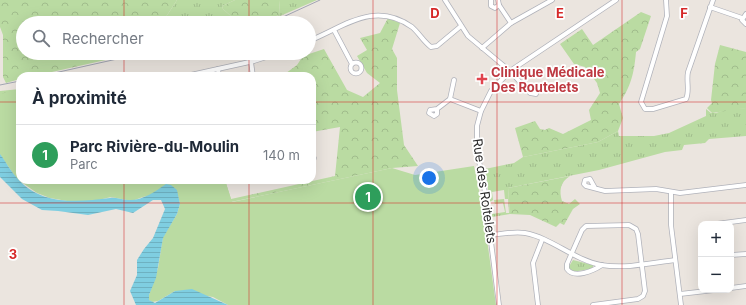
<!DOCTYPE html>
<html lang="fr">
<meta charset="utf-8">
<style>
:root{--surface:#fff;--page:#f2f2f3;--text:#1f2937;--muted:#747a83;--line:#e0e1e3;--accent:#5379e5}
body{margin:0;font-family:Inter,sans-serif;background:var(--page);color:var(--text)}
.controls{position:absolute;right:12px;bottom:12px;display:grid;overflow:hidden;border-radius:8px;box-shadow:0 4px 16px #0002}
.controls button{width:36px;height:36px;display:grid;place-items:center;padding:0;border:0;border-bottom:1px solid var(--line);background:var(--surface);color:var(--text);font:20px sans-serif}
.you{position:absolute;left:429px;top:178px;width:14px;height:14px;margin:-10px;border:3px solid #fff;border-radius:50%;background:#1a73e8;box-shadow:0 0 0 6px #1a73e833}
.badge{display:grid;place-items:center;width:26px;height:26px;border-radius:50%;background:var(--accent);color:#fff;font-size:13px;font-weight:700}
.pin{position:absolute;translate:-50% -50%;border:2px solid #fff;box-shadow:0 1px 4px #0006}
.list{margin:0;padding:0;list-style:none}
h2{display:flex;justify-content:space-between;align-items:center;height:52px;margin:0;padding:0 16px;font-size:17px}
h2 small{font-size:13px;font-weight:400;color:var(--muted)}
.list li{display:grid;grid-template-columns:26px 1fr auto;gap:12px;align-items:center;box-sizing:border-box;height:60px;padding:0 16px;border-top:1px solid var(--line)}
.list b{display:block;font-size:15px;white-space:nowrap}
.list p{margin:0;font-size:13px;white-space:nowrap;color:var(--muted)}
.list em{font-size:13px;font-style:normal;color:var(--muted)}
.icon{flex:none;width:22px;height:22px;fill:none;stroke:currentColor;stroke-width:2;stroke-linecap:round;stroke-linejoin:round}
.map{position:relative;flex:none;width:746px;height:305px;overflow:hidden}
.search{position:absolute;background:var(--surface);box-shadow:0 4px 16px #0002;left:16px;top:16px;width:300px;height:44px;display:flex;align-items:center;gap:10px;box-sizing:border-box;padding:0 14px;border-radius:22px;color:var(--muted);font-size:15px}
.panel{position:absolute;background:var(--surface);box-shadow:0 4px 16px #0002;left:16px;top:72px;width:300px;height:112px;border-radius:12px}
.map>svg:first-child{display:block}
.grass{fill:url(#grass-tufts)}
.forest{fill:url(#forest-crowns)}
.park{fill:#badba2}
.water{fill:url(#water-rules)}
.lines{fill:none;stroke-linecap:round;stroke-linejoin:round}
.minor-casing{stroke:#b0b2ba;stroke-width:5.5}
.minor{stroke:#fff;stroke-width:4}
.rail{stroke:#a2a6b3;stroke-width:1}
.grid{fill:none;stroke:#d62828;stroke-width:1;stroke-opacity:0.55}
.health-dot{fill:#e0444e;stroke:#fff;stroke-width:1.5}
.labels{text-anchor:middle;stroke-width:3.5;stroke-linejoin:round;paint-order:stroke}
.health-label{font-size:13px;font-weight:bold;fill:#be3a42;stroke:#fff;text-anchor:start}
.street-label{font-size:13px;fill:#2b2b2b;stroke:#fff}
.grid-label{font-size:13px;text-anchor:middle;font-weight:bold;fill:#d62828;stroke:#fff;stroke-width:3.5;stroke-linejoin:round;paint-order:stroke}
</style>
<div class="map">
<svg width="746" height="305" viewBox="0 0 746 305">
<defs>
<pattern id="grass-tufts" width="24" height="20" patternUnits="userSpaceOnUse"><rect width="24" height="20" fill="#badba2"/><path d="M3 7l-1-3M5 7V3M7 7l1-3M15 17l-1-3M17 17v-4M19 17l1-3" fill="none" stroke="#a0bc8c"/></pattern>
<pattern id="forest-crowns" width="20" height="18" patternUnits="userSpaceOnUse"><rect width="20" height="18" fill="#badba2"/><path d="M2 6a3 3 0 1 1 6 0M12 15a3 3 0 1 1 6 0" fill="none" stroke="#a0bc8c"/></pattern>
<pattern id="water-rules" width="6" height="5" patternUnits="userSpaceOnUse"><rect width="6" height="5" fill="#7fcee1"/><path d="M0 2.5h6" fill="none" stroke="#6eb1c1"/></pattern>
</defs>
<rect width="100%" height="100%" fill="#ebe5df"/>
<g class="grass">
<polygon points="177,0 235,0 222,6 223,9 232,17 231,23 162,23"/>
<polygon points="279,0 317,0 264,23 249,23 280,15"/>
<polygon points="746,108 746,136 709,139 705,143 684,145 682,150 665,152 599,170 508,188 510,214 492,217 492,214 505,212 503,203 495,204 495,205 494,200 504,199 506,213 509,213 508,199 505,199 504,190 492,192 493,200 490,202 485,169 514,163 523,157 598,142 618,131 619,136 654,136 669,133 706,116 706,109 711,113 716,113 727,109"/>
<polygon points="573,260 593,265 593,267 590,269 572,272 568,268"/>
</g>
<g class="forest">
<polygon points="0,0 177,0 162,23 23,23 23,53 137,53 34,76 20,76 20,79 6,83 3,77 3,35 0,27"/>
<polygon points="235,0 279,0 280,15 249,23 231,23 232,17 223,9 222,6"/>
<path d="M641,12l10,4 -11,33 -4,3c-2,22 -5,34 -17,52l4,14 -5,13 -20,11 -75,15 -8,-29 20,-7 5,8 5,1 4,-2 14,6 28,-14 -2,-10 11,-17 -3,-10 -12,-16 -11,-3 -14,-20 22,-15 11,16z"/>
<polygon points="388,18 400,23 392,49 397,58 397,90 404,145 418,166 392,168 231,202 178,196 50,198 17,179 0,154 0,91 20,89 20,180 225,180 231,199 335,176 340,127 312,132 312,76 282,76 297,65 303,56 324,49 347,90 363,97 380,83 367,73 357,56 367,50 360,38 380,33"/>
<polygon points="720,45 746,52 746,108 712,113 707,108 712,103 711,100 715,64"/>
<path d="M570,176c-10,6 -11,15 -8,25l7,3 6,-5 5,5 -7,5 -9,16 -4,-2 -4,4 -26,-12 -20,-1 -2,-26z"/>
</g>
<polygon class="park" points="20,89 20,180 225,180 232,202 392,168 415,175 474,166 483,210 496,305 228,305 213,297 175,291 158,301 152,302 149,300 149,295 158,268 163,237 177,214 180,204 178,196 161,188 156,192 132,201 111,197 94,201 67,201 50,198 37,193 17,179 0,154 0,94"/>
<path class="water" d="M0,154c6,8 11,18 18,25 24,27 60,23 92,19 5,-1 12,2 18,2 13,1 27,-8 38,-16l5,1 6,5 3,14 -3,10 -14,24 -7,40 -7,17v5l6,3 20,-12 17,-2 36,16h-92l-6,-14 7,-16v-15l7,-11 9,-11 12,-29 -4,-9h-8l-20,13 -17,-4 -28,6 -30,-4 -16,-1 -20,-11 -22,-22z"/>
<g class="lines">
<defs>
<g id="minor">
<polyline points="445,0 468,36 510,71 530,93 536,94"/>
<polyline points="491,0 491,6 495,8 499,5 498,0"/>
<path d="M666,0l1,16 -26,86 4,7h8l33,-10c4,-8 0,-18 2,-27l25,-72"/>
<polyline points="499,5 511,23"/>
<polyline points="710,7 742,18"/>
<polyline points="746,14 742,20 746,24"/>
<polyline points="334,30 352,64"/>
<path d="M309,41c35,-14 65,-41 103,-14 7,6 12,15 19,20l6,-1 24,-20"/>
<polyline points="482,48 511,23 552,0"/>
<polyline points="251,62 253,76"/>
<circle cx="356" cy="68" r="5.5"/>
<polyline points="218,69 219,76"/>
<polyline points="186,76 254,61 279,53"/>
<polyline points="450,99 481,111"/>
<polyline points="437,109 437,114 434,116 429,113 430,110 437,109 450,99 454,80"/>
<polyline points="312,156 314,158 312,163"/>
<polyline points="595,188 590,179 585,180 584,184 586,186 605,191 656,189 680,193 746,185"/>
<polyline points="671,192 671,225 681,305"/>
<polyline points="716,224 746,220"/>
<path d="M491,235c11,-1 23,-4 34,-2 27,5 49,27 76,32 25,4 50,-2 74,-5"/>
<polyline points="731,255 746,254"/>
<polyline points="731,288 746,286"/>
<polyline points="680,294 715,290"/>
<polyline points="499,305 484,186 477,151 477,126 481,111 491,91 510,71 616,0"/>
<polyline points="538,305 533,263 542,240"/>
<path d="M593,305l45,-6 5,-3 2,-5 -7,-57 -2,-5 -7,-4 -43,1 -4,4 -15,34v5c7,10 26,2 35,-4"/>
</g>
</defs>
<use href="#minor" class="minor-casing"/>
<use href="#minor" class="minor"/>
<g class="rail">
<polyline points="270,23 320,0"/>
<polyline points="41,76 144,53"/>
<polyline points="0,85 20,81"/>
</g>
</g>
<path class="grid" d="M124,0v23M249,0v23M373,0v305M497,0v305M622,0v305M124,53v23M249,53v23M0,102h20M312,102h434M124,180v125M249,180v125M0,203h746"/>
<path class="health-dot" d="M480 73h4v4h4v4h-4v4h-4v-4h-4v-4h4z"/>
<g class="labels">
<g class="health-label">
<text x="491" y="77">Clinique Médicale<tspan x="491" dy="15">Des Routelets</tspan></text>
</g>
<g class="street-label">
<text transform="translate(485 191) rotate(82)" y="5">Rue des Roitelets</text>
</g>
</g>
<g class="grid-label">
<text x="435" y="18">D</text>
<text x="560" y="18">E</text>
<text x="684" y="18">F</text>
<text x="13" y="259">3</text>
</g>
</svg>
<div class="controls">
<button>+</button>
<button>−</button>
</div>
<div class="you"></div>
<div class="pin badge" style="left:368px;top:197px;background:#2e9e5b">1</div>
<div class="search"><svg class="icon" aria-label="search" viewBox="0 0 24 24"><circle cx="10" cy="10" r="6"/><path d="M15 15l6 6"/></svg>Rechercher</div>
<section class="panel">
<h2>À proximité<small></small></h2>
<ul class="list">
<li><span class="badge" style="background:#2e9e5b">1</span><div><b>Parc Rivière-du-Moulin</b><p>Parc</p></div><em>140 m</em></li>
</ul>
</section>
</div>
